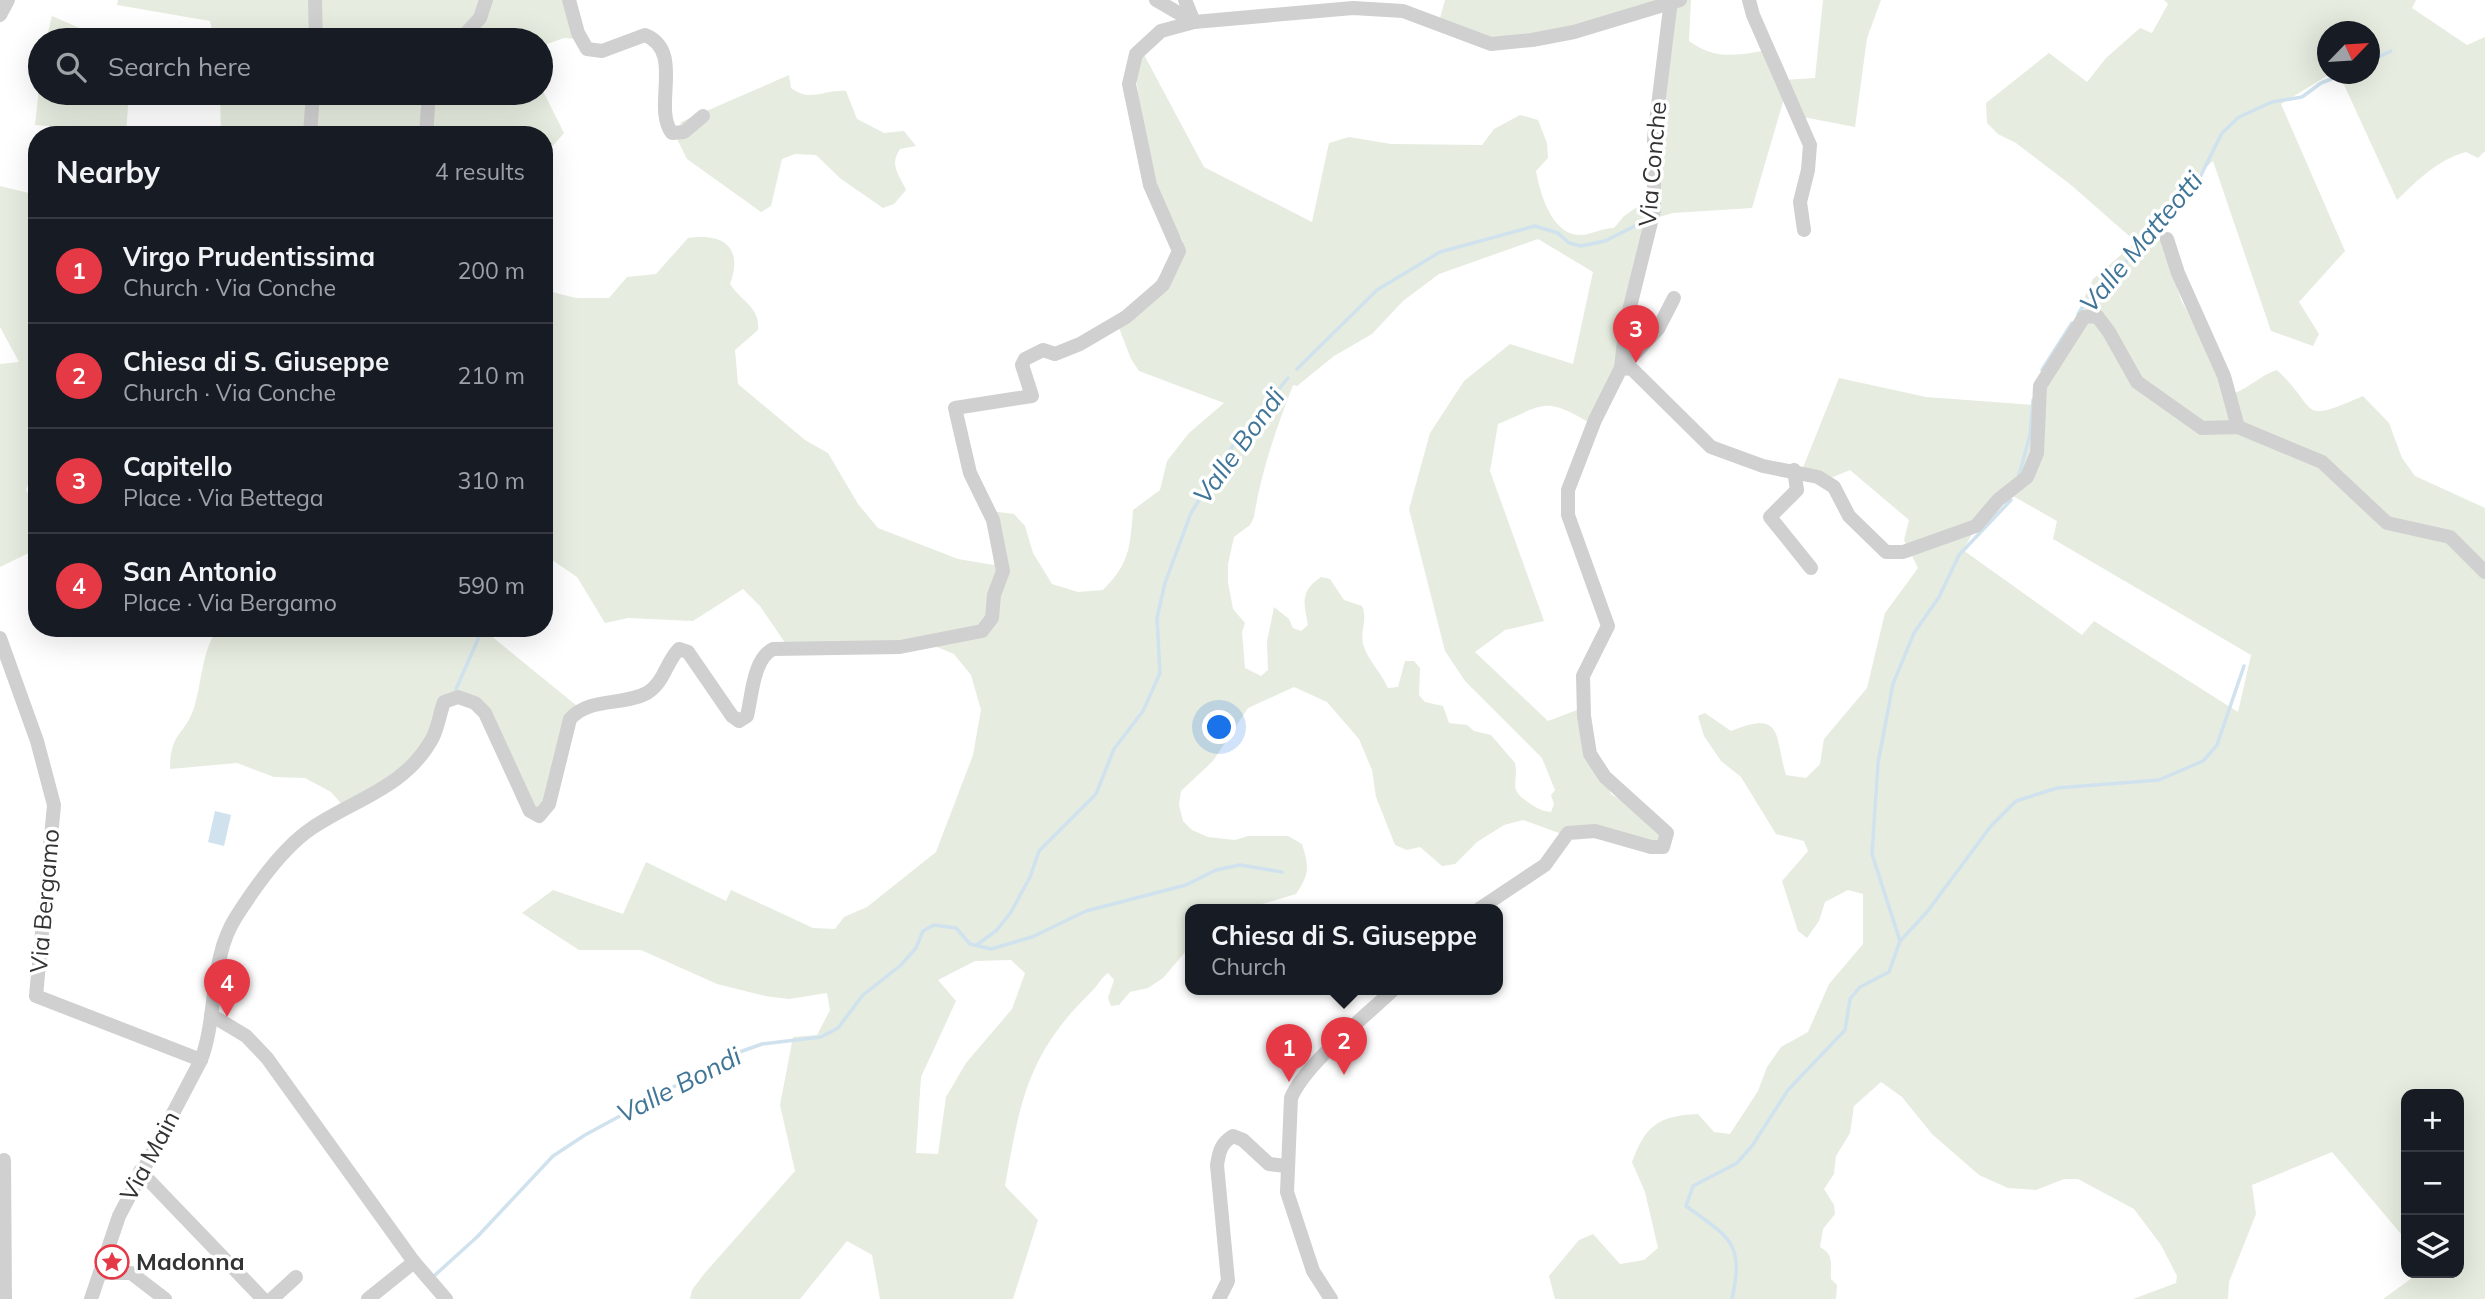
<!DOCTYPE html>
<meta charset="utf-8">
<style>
:root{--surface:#171b24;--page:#242831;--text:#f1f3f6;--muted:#9ea1a6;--line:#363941;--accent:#e63946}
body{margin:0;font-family:Mulish,sans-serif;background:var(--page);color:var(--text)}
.controls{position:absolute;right:21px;bottom:21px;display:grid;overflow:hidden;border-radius:14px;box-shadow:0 7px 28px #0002}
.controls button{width:63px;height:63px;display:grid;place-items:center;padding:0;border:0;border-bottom:2px solid var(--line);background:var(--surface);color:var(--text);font:35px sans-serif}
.compass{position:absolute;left:2317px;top:21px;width:63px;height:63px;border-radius:50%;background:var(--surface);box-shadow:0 7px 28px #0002;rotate:65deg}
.you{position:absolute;left:1220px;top:728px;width:24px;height:24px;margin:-18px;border:5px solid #fff;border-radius:50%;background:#1a73e8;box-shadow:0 0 0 10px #1a73e833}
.badge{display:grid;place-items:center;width:46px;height:46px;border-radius:50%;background:var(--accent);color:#fff;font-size:23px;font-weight:700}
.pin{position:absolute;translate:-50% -58px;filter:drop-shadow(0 2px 4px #0008)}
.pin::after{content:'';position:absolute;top:37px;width:24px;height:21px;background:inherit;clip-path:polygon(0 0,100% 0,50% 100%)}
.popup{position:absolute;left:1185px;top:904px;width:318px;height:91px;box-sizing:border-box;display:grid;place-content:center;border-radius:14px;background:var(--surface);filter:drop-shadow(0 2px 5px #0005);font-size:23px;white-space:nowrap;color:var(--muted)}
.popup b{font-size:26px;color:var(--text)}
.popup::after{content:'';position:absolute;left:50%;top:100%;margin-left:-14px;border:14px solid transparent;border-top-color:var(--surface)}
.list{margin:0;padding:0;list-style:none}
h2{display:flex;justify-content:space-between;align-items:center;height:91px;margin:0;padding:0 28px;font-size:30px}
h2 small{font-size:23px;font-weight:400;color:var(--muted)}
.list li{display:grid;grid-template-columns:46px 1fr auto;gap:21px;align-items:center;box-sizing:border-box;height:105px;padding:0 28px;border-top:2px solid var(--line)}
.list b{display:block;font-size:26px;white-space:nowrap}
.list p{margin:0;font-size:23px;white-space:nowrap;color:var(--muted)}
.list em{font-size:23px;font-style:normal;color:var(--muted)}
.icon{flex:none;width:38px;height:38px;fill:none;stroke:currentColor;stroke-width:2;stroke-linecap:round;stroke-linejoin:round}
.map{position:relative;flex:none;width:2485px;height:1299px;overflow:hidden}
.search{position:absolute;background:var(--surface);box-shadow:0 7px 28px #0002;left:28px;top:28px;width:525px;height:77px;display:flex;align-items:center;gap:18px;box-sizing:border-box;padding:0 24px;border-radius:38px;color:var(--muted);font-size:26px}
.panel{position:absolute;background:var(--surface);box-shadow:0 7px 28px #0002;left:28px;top:126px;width:525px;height:511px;border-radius:28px}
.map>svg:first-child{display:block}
.green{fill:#e6ecdf;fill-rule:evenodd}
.water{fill:#cfe2ee}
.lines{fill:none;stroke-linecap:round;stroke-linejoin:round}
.stream{stroke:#cfe2ee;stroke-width:3.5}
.minor{stroke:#d0d0d0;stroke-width:14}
.labels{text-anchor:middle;stroke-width:7;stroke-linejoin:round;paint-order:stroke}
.street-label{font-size:24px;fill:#333;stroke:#fff}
.poi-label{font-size:24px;font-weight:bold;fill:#333;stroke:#fff;text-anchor:start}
.water-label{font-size:26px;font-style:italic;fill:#3f7597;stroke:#fff}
</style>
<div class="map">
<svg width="2485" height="1299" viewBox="0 0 2485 1299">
<rect width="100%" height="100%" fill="#fff"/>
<g class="green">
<polygon points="118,0 570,0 576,39 564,38 547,44 541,62 541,40 214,40 210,21 117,5"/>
<path d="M1445,0h246l-2,41c24,18 46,15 73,10l22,29 31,-2 8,-78h58l-14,38 -12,89 -52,-10 -9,-14 -11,-1 -31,106 -79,5 -21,6 -27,146 -30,61c-50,-29 -46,-24 -97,-2l-8,47 54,150 -39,9 -30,22 73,69 37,-14 9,50 17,37 50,31 3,25 -9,4 -72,-19 -16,1 -44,-16 -19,5 -27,17 -22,22 -13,2 -22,-19 -13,3 -12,-5 -19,-48 -4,-27 -13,-31 -32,-37 -33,-15 -46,21 -35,53 -32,30 -2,14 4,16 9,9 16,7 27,3 13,-4h40l14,8c7,23 8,29 -6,50l-44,13 -62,2v35l-4,7 -23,27 -15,10 -18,4 -11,13 -8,1 -3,-8 6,-18 -6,-7c-8,6 -11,14 -18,20 -63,62 -70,109 -85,193l33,34 -25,79h-133l-8,-44 -25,-14 -47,58h-110l2,-9 12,-16 91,-103 -15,-66 13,-68 24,-2 13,-25 -3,-17 -38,6 -24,-3 -48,-12 -76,-34h-62l-57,-37 31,-23 70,24 23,-52 80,39 5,-11 82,38 22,1 9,-12 23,-10 69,-55 37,-97 8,-45 -10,-35 -17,-21 -27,-11 -137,7 -30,-44 -17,-17 -50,32 -65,-3 -23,5 -28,-46 -28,-19h-5v-268l32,8h33l18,-21 29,-3 32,-36c34,-5 56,8 42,46 12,18 30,23 28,46l-23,20 3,34 67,56 23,13 30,51 20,24 80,31 36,6 -4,-54 24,3 11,12 8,27 19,31 26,8 25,-2c27,-27 27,-43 30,-80l27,-20 7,-29 22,-28 35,-30 -85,-32 -8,-12 -15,-39 18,-6 49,-73 -34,-59 -13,-107 6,-24 62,116 108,55 17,-79 20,-6 42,7 91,1 12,-16 26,-14 18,5 9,23 1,15 -12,13c4,22 16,66 46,64 11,-1 20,-7 32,-7l10,-12 29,-20 20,-189 -190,39 -46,-17zM1538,239l55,33 -20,92 -63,-20 -46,37 -34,52 -21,76 36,142 20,30 77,77 13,32 -4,5 3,9 -3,8c-10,-1 -14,-4 -22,-9 -22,-15 -10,-18 -14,-40l-24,-28 -17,-4 -7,-6 -18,-2 -6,-17 -18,-4 -6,-7 1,-27 -6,-7h-9l-7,26 -10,1c-7,-16 -20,-27 -25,-44 -3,-14 5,-25 -1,-38l-18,-6 -14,-21 -9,-2c-22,15 -17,26 -13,48l-7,6 -8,-3 -4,-9 -15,-12 -7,35 1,28 -7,6 -16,-8 -3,-36 3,-9 -12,-14 -5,-27v-18l6,-27 16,-12 4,-8c7,-45 22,-88 39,-132l4,1 37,-30 38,-22 31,-33 36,-27zM1011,960l14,13 -13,36 -46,54 -20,34 -8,57 -22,-1 5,-76 35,-76 -18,-21 37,-19z"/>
<path d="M2164,0h252l-4,8 55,37 18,-8v114l-7,7 -12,-6c-29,8 -48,28 -69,48l-58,-126h31v-42h-42v42h2l-49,30 64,147 -46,51 20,32 -6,12 -42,-15 -58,-170 -18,16 -8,23 -17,10 -4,15 -7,5 22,70 51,94c18,-6 28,-19 45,-24 43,40 20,55 86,26l26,27 13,35 13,18 70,32v791h-102l36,-26h40v-179h-53v146l-74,-88 -80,33 4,29 -27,68 -1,17h-95l43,-16 1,-7 -16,-31 -27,-36 -56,-30h-14l-28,11 -28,-2 -29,-13 -47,-41 -30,-37 -21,-15 -27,24 -4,27 -14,23 -2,18 -10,15 10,16 1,9 -12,15 -3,18c15,8 10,17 11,32l6,6 -1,14h-281l-6,-23 30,-36 14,-6 27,30 24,-4 14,-12 -13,-56 -13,-30c14,-37 26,-46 66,-48l16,18 16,2 28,-43 9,-24 14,-20 27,-15 21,-48 34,-40v-50l-15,-4 -23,12 -6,19 -12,17 -9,-7 -16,-50 26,-30 -4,-10 -28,-7 -35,-57 -20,-16 -17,-25 -6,-20 7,-3 26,18c54,-22 43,6 55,44l20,3 14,-14 4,-25 43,-51 18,-75 33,-45 -14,-28 5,-20 -59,-50 -24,10 -24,-10 37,-92 87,19 109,8 58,-126 43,-37 -65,-57 -55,-42 -18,-9 -11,-11 -1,-20 63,-50 38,29 19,-24 34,-30 12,5 16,-29zM2006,492l51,29 -4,18 198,116 -13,57 -144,-91 -12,14 -119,-85 18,-31z"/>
<polygon points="52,16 84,30 132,40 46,40"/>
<path d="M789,75l2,13c20,15 33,1 55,3l11,28 27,14 20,-2 12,15 -16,3c-11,16 -1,25 6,41l-12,14 -11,4 -42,-29 -25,-24 -21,-1 -13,5 -11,47 -10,6 -74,-53 -10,-20 4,-17z"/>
<polygon points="40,79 40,93 129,93 126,133 35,125"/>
<polygon points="541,87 564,133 544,156 544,135 221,135 220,93 541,93"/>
<polygon points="0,186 37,195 37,458 26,490 37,511 37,549 0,567 0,364 19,362 0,327"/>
<path d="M218,628h275l-3,7 92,75 -8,3 -33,109 -51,-99 -29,-27h-12l-36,70 -26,12 -43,29 -13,-15 -26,-14 -31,-1 -37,-14 -67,6c0,-37 15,-34 24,-61 8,-26 8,-58 24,-80z"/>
</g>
<polygon class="water" points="215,811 231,815 224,846 208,842"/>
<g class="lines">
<g class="stream">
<polyline points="2370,61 2391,51"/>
<polyline points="2078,314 2088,299 2120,271 2134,250 2155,233 2195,187 2222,133 2239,117 2272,102 2302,97 2321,83 2344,74"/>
<polyline points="1297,369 1377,290 1440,252 1535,226 1558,233 1569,243 1581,246 1605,241 1643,222"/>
<polyline points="2042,370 2072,323"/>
<polyline points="2019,475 2030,435 2033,400"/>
<polyline points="456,689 483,628"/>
<polyline points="1900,941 1872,854 1878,763 1893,684 1914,633 1939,597 1959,555 2011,500"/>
<polyline points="978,944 997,930 1011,912 1030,877 1039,851 1096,794 1114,749 1143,711 1160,673 1157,618 1165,583 1191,513 1236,441 1288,378"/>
<polyline points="434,1276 477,1237 553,1156 585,1135 734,1054 762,1044 821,1037 838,1028 863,995 901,965 916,948 923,931 934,925 956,928 970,944 991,949 1032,937 1086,911 1186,885 1216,870 1240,865 1282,872"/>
<path d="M1732,1299c13,-58 -4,-62 -46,-93l7,-20 44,-23 15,-17 36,-56 57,-60 5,-31 10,-12 29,-15 11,-31 27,-29 64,-86 25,-25 41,-13 102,-8 44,-19 14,-16 27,-79"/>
</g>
<g class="minor">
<polyline points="315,0 316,40"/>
<path d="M569,0l9,33 9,16 15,2 43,-16c40,16 7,72 27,98l12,-1 19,-16"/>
<polyline points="1156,0 1194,22"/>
<polyline points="1185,0 1194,22"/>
<polyline points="1749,0 1753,15 1810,145 1808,170 1800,202 1804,230"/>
<polyline points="0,15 8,0"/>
<polyline points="460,40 480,18 486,0"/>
<polyline points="310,135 313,93"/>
<polyline points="426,135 429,93"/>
<polyline points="2167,239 2178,273 2224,376 2238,427"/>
<polyline points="1621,368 1632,369 1711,447 1763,466 1818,477 1834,487 1849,516 1886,552 1903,552 1976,526 1998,500 2027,477 2037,453 2040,386 2084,317 2097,316 2109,332 2137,382 2202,428 2238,427 2322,462 2387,523 2450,537 2485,572"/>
<polyline points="1621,368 1658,329 1674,298"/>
<polyline points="1794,470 1797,490 1770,517 1811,568"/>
<polyline points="0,638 37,741 54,805 36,996 201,1060"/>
<polyline points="1479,909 1545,865 1568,833 1595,831 1651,847 1663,847 1667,833 1605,777 1590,754 1584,716 1583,676 1608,626 1568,515 1568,490 1595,420 1621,368 1626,323 1654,210 1654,138 1671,0"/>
<polyline points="211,1015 246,1036 267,1058 414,1262 446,1299"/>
<polyline points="4,1160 5,1299"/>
<polyline points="140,1171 263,1299"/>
<polyline points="100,1273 131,1273 165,1299"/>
<path d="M91,1299l28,-83 82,-156c17,-45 8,-101 35,-143 19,-30 46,-69 76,-89 43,-29 95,-41 121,-91 5,-10 7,-24 11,-35l14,-5 17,6 10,10 45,98 9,5 10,-12 21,-85c19,-22 53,-13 77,-26 17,-10 19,-31 32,-44l9,3 44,64 7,5 8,-5c5,-20 6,-57 26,-67l127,-2 82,-16 10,-13 2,-23 9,-24 -10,-51 -23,-47 -15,-65 77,-12 -10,-31 3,-6 18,-9 12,4 25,-10 46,-27 37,-32 16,-34 -29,-66 -21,-101 7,-30 25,-23 33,-9 159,-14 50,3 88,33 41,-4 42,-8 106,-32"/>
<polyline points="272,1299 296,1277"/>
<polyline points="368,1299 414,1262"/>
<path d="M1219,1299l9,-18 -11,-116c2,-13 4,-22 16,-29l10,4 26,24 17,2"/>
<path d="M1331,1299l-18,-28 -26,-79 4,-94c14,-34 75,-82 103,-109"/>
</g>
</g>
<defs>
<symbol id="sight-ring" viewBox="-11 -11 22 22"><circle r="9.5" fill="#fff" stroke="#e63946" stroke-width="1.5"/><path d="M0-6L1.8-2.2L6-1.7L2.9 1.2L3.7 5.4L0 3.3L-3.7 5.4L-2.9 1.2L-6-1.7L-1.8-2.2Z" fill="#e63946"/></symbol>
</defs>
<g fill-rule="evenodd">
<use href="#sight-ring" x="93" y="1243" width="38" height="38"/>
</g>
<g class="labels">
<g class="street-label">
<text transform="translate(1653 164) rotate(-85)" y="8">Via Conche</text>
<text transform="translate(45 901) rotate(-85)" y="8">Via Bergamo</text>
<text transform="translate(150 1156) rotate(-62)" y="8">Via Main</text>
</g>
<g class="poi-label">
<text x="136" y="1270">Madonna</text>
</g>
<g class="water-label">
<text transform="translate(2141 242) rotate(-50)" y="9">Valle Matteotti</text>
<text transform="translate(1239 446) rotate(-54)" y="9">Valle Bondi</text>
<text transform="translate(679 1085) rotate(-27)" y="9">Valle Bondi</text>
</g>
</g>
</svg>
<div class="controls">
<button>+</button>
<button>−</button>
<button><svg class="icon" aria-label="layers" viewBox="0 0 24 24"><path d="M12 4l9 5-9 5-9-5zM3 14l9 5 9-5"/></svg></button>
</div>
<svg class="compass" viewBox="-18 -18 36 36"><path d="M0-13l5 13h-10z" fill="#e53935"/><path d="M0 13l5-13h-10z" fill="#9ea1a6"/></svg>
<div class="you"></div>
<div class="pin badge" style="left:1289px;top:1082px">1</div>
<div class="pin badge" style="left:1344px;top:1075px">2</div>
<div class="popup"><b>Chiesa di S. Giuseppe</b>Church</div>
<div class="pin badge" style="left:1636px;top:363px">3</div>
<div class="pin badge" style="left:227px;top:1017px">4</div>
<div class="search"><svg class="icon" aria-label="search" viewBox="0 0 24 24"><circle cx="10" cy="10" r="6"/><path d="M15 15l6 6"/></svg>Search here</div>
<section class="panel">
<h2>Nearby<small>4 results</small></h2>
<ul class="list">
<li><span class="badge">1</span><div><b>Virgo Prudentissima</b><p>Church · Via Conche</p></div><em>200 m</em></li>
<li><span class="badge">2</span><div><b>Chiesa di S. Giuseppe</b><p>Church · Via Conche</p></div><em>210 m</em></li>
<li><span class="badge">3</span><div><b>Capitello</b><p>Place · Via Bettega</p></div><em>310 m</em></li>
<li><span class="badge">4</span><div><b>San Antonio</b><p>Place · Via Bergamo</p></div><em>590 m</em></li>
</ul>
</section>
</div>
